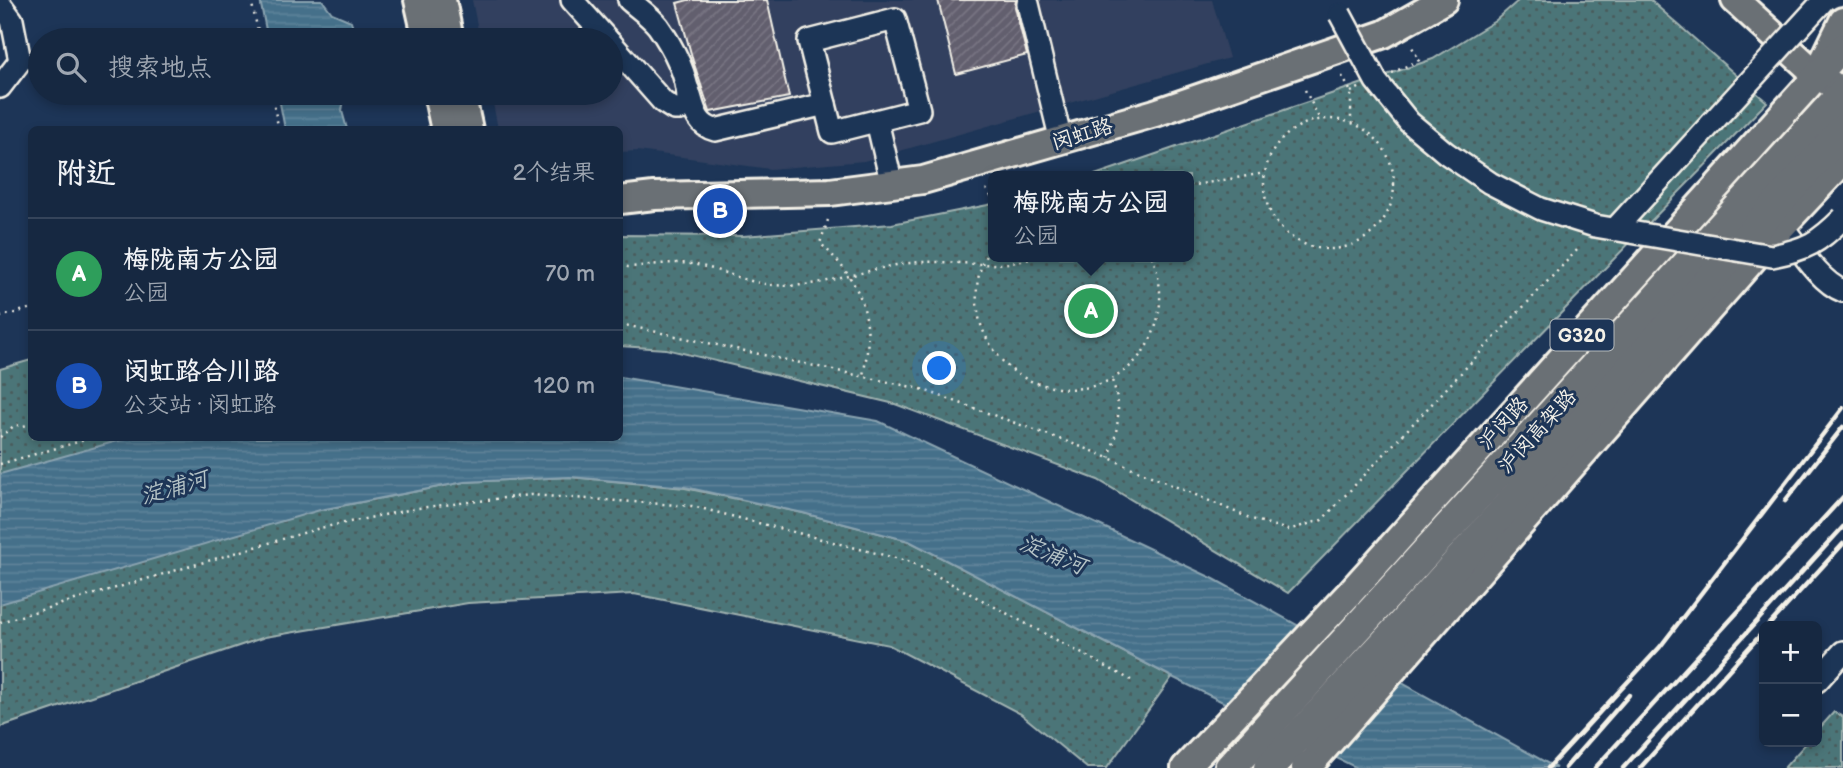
<!DOCTYPE html>
<html lang="zh">
<meta charset="utf-8">
<style>
:root{--surface:#162841;--page:#1f3048;--text:#f1f3f6;--muted:#9ea6b1;--line:#35445a;--accent:#8bbbb9}
body{margin:0;font-family:"Balsamiq Sans","LXGW WenKai TC",sans-serif;background:var(--page);color:var(--text)}
.controls{position:absolute;right:21px;bottom:21px;display:grid;overflow:hidden;border-radius:10px;box-shadow:0 4px 10px #0003}
.controls button{width:63px;height:63px;display:grid;place-items:center;padding:0;border:0;border-bottom:2px solid var(--line);background:var(--surface);color:var(--text);font:35px sans-serif}
.you{position:absolute;left:940px;top:369px;width:24px;height:24px;margin:-18px;border:5px solid #fff;border-radius:50%;background:#1a73e8;box-shadow:0 0 0 10px #1a73e833}
.badge{display:grid;place-items:center;width:46px;height:46px;border-radius:50%;background:var(--accent);color:#fff;font-size:23px;font-weight:700}
.pin{position:absolute;translate:-50% -50%;border:4px solid #fff;box-shadow:0 2px 7px #0006}
.popup{position:absolute;left:988px;top:171px;width:206px;height:91px;box-sizing:border-box;display:grid;place-content:center;border-radius:10px;background:var(--surface);filter:drop-shadow(0 2px 5px #0005);font-size:23px;white-space:nowrap;color:var(--muted)}
.popup b{font-size:26px;color:var(--text)}
.popup::after{content:'';position:absolute;left:50%;top:100%;margin-left:-14px;border:14px solid transparent;border-top-color:var(--surface)}
.list{margin:0;padding:0;list-style:none}
h2{display:flex;justify-content:space-between;align-items:center;height:91px;margin:0;padding:0 28px;font-size:30px}
h2 small{font-size:23px;font-weight:400;color:var(--muted)}
.list li{display:grid;grid-template-columns:46px 1fr auto;gap:21px;align-items:center;box-sizing:border-box;height:112px;padding:0 28px;border-top:2px solid var(--line)}
.list b{display:block;font-size:26px;white-space:nowrap}
.list p{margin:0;font-size:23px;white-space:nowrap;color:var(--muted)}
.list em{font-size:23px;font-style:normal;color:var(--muted)}
.icon{flex:none;width:38px;height:38px;fill:none;stroke:currentColor;stroke-width:2;stroke-linecap:round;stroke-linejoin:round}
.map{position:relative;flex:none;width:1843px;height:768px;overflow:hidden}
.search{position:absolute;background:var(--surface);box-shadow:0 4px 10px #0003;left:28px;top:28px;width:595px;height:77px;display:flex;align-items:center;gap:18px;box-sizing:border-box;padding:0 24px;border-radius:38px;color:var(--muted);font-size:26px}
.panel{position:absolute;background:var(--surface);box-shadow:0 4px 10px #0003;left:28px;top:126px;width:595px;height:315px;border-radius:10px}
.map>svg:first-child{display:block}
.built{fill:#32415e}
.park{fill:url(#park-dots);stroke:#a0b2b0;stroke-width:2}
.water{fill:url(#water-rules);stroke:#8aa3b0;stroke-width:2}
.building{fill:url(#building-hatch);stroke:#f4f1e8;stroke-width:2}
.lines{fill:none;stroke-linecap:round;stroke-linejoin:round}
.minor-casing{stroke:#f4f1e8;stroke-width:26}
.major-casing{stroke:#f4f1e8;stroke-width:32}
.highway-casing{stroke:#f4f1e8;stroke-width:35}
.path{stroke:#f4f1e8;stroke-width:2.5;stroke-dasharray:2 5;stroke-linecap:butt}
.minor{stroke:#1d3557;stroke-width:21}
.major{stroke:#6b6f75;stroke-width:26}
.highway{stroke:#6b6f75;stroke-width:30}
.rail{stroke:#f4f1e8;stroke-width:4.5}
.minor-bridge-casing{stroke:#f4f1e8;stroke-width:26;stroke-linecap:butt}
.minor-bridge{stroke:#1d3557;stroke-width:21}
.labels{text-anchor:middle;stroke-width:6;stroke-linejoin:round;paint-order:stroke}
.shield{fill:#1d3557;stroke:#b4b9bc;stroke-width:2}
.shield-label{font-size:19px;font-weight:bold;fill:#f4f1e8}
.street-label{font-size:21px;fill:#f4f1e8;stroke:#1d3557}
.water-label{font-size:23px;font-style:italic;fill:#b6c4c7;stroke:#1d3557}
</style>
<div class="map">
<svg width="1843" height="768" viewBox="0 0 1843 768">
<defs>
<pattern id="park-dots" width="8" height="8" patternUnits="userSpaceOnUse" patternTransform="scale(1.75)"><rect width="8" height="8" fill="#4b7478"/><path d="M2 2h.1M6 6h.1" fill="none" stroke="#4a5c5c" stroke-width="1.8" stroke-linecap="round"/></pattern>
<pattern id="water-rules" width="6" height="5" patternUnits="userSpaceOnUse" patternTransform="scale(1.75)"><rect width="6" height="5" fill="#446f8a"/><path d="M0 2.5h6" fill="none" stroke="#60849a"/></pattern>
<pattern id="building-hatch" width="6" height="6" patternUnits="userSpaceOnUse" patternTransform="scale(1.75)"><rect width="6" height="6" fill="#625e6e"/><path d="M-1 1l2-2M0 6l6-6M5 7l2-2" fill="none" stroke="#797683"/></pattern>
</defs>
<rect width="100%" height="100%" fill="#1d3557"/>
<filter id="ink" filterUnits="userSpaceOnUse"><feTurbulence type="fractalNoise" baseFrequency=".0143" numOctaves="2"/><feDisplacementMap in="SourceGraphic" scale="14" xChannelSelector="R" yChannelSelector="G"/><feConvolveMatrix kernelMatrix="1 2 1 2 8 2 1 2 1" color-interpolation-filters="sRGB"/></filter>
<g filter="url(#ink)">
<polygon class="built" points="472,0 1212,0 1229,58 864,161 770,169 638,151 620,152 620,130 498,129 491,93 611,93 611,40 480,40"/>
<g class="park">
<polygon points="1519,0 1650,0 1767,102 1288,593 1098,480 895,404 666,349 620,346 620,235 743,236 892,224 993,204 993,257 1189,257 1189,176 1092,176 1433,59 1495,21"/>
<polygon points="31,360 32,438 304,438 320,510 464,482 570,477 685,488 803,513 909,541 1172,677 1107,768 1087,768 1021,714 889,645 634,594 468,603 265,637 0,727 0,369"/>
<polygon points="1834,712 1843,717 1843,768 1784,768 1807,742 1817,742 1817,731"/>
</g>
<g class="water">
<polygon points="260,0 322,0 332,13 351,21 356,40 268,40"/>
<polygon points="278,93 345,93 342,111 347,129 285,129"/>
<polygon points="620,377 878,421 1214,579 1556,768 1357,768 1172,677 909,541 803,513 685,487 570,477 464,482 320,510 0,604 0,474 128,438 620,438"/>
</g>
<g class="building">
<polygon points="688,0 767,0 789,97 710,112 693,61 677,3"/>
<polygon points="938,0 1016,0 1015,7 1027,55 956,74"/>
</g>
<g class="lines">
<defs>
<g id="minor">
<polyline points="572,0 608,40"/>
<polyline points="0,4 12,20 20,61 0,87"/>
<polyline points="1028,4 1061,141"/>
<polygon points="895,19 919,110 832,132 809,41"/>
<path d="M611,43l52,59 11,7h7l7,-6c1,-26 -15,-56 -30,-77 -8,-10 -20,-18 -29,-26"/>
<path d="M688,89c6,18 7,36 27,41l110,-26"/>
<polyline points="877,121 892,185"/>
<path d="M1782,226c16,20 37,56 61,65"/>
<polyline points="1817,681 1843,652"/>
</g>
<g id="major">
<polyline points="418,0 427,40"/>
<polyline points="442,0 450,40"/>
<polyline points="1735,0 1817,75 1831,84"/>
<polyline points="1824,60 1843,21"/>
<polyline points="437,93 445,130"/>
<polyline points="461,93 469,130"/>
<polyline points="620,200 654,196 830,192 923,180 1155,113 1384,34 1444,0"/>
<polyline points="1185,768 1347,596 1843,47"/>
<polyline points="1307,768 1782,226 1843,161"/>
</g>
<g id="highway">
<polyline points="1230,768 1843,93"/>
<polyline points="1269,768 1398,629 1843,130"/>
<polyline points="1307,768 1308,767"/>
</g>
</defs>
<use href="#minor" class="minor-casing"/>
<use href="#major" class="major-casing"/>
<use href="#highway" class="highway-casing"/>
<g class="path">
<polyline points="251,0 260,40"/>
<polyline points="1392,73 1419,60 1412,47"/>
<polyline points="1342,76 1351,92 1351,123"/>
<polyline points="1305,90 1320,120"/>
<polyline points="1351,92 1361,87"/>
<polyline points="271,93 279,130"/>
<circle cx="1329" cy="184" r="65"/>
<polyline points="1043,173 1043,176"/>
<polyline points="1189,186 1265,173"/>
<polyline points="986,189 993,199"/>
<path d="M828,220l-8,23c42,39 56,76 43,132"/>
<path d="M993,244c-14,19 -19,43 -15,67 2,18 11,33 22,47 10,13 25,22 40,26 81,25 143,-52 112,-127"/>
<path d="M620,265l8,2c21,-1 48,-7 69,-2 25,5 50,18 77,20 45,5 91,-17 136,-22 43,-5 82,9 126,-6"/>
<polyline points="0,317 32,308"/>
<polyline points="620,324 921,389 1090,450 1252,519 1288,530 1322,520 1580,247"/>
<polyline points="0,437 15,425 32,426"/>
<path d="M1109,458c9,-28 14,-52 2,-80"/>
<polyline points="0,464 92,438"/>
<polyline points="0,622 320,528 418,508 530,495 692,506 911,562 1131,680"/>
</g>
<use href="#minor" class="minor"/>
<use href="#major" class="major"/>
<use href="#highway" class="highway"/>
<g class="rail">
<polyline points="1785,501 1843,427"/>
<polyline points="1768,626 1843,544"/>
<polyline points="1548,768 1660,647 1843,408"/>
<polyline points="1565,768 1629,695"/>
<polyline points="1595,768 1843,497"/>
<polyline points="1623,768 1843,527"/>
<polyline points="1640,768 1764,631"/>
</g>
<defs>
<g id="minor-bridge">
<path d="M1340,14l36,67 33,41 37,31 44,30 51,26 54,17 177,30c35,-7 46,-13 71,-38"/>
<polyline points="1614,230 1824,0"/>
</g>
</defs>
<use href="#minor-bridge" class="minor-bridge-casing"/>
<use href="#minor-bridge" class="minor-bridge"/>
</g>
</g>
<g class="labels">
<rect class="shield" x="1550.5" y="319.5" width="63" height="31" rx="5"/>
<g class="shield-label">
<text x="1582" y="342">G320</text>
</g>
<g class="street-label">
<text transform="translate(1082 134) rotate(-17)" y="7">闵虹路</text>
<text transform="translate(1503 423) rotate(-48)" y="7">沪闵路</text>
<text transform="translate(1537 431) rotate(-48)" y="7">沪闵高架路</text>
</g>
<g class="water-label">
<text transform="translate(174 487) rotate(-16)" y="8">淀浦河</text>
<text transform="translate(1053 554) rotate(22)" y="8">淀浦河</text>
</g>
</g>
</svg>
<div class="controls">
<button>+</button>
<button>−</button>
</div>
<div class="you"></div>
<div class="pin badge" style="left:1091px;top:311px;background:#2e9e5b">A</div>
<div class="popup"><b>梅陇南方公园</b>公园</div>
<div class="pin badge" style="left:720px;top:211px;background:#1a4fb4">B</div>
<div class="search"><svg class="icon" aria-label="search" viewBox="0 0 24 24"><circle cx="10" cy="10" r="6"/><path d="M15 15l6 6"/></svg>搜索地点</div>
<section class="panel">
<h2>附近<small>2个结果</small></h2>
<ul class="list">
<li><span class="badge" style="background:#2e9e5b">A</span><div><b>梅陇南方公园</b><p>公园</p></div><em>70 m</em></li>
<li><span class="badge" style="background:#1a4fb4">B</span><div><b>闵虹路合川路</b><p>公交站 · 闵虹路</p></div><em>120 m</em></li>
</ul>
</section>
</div>
